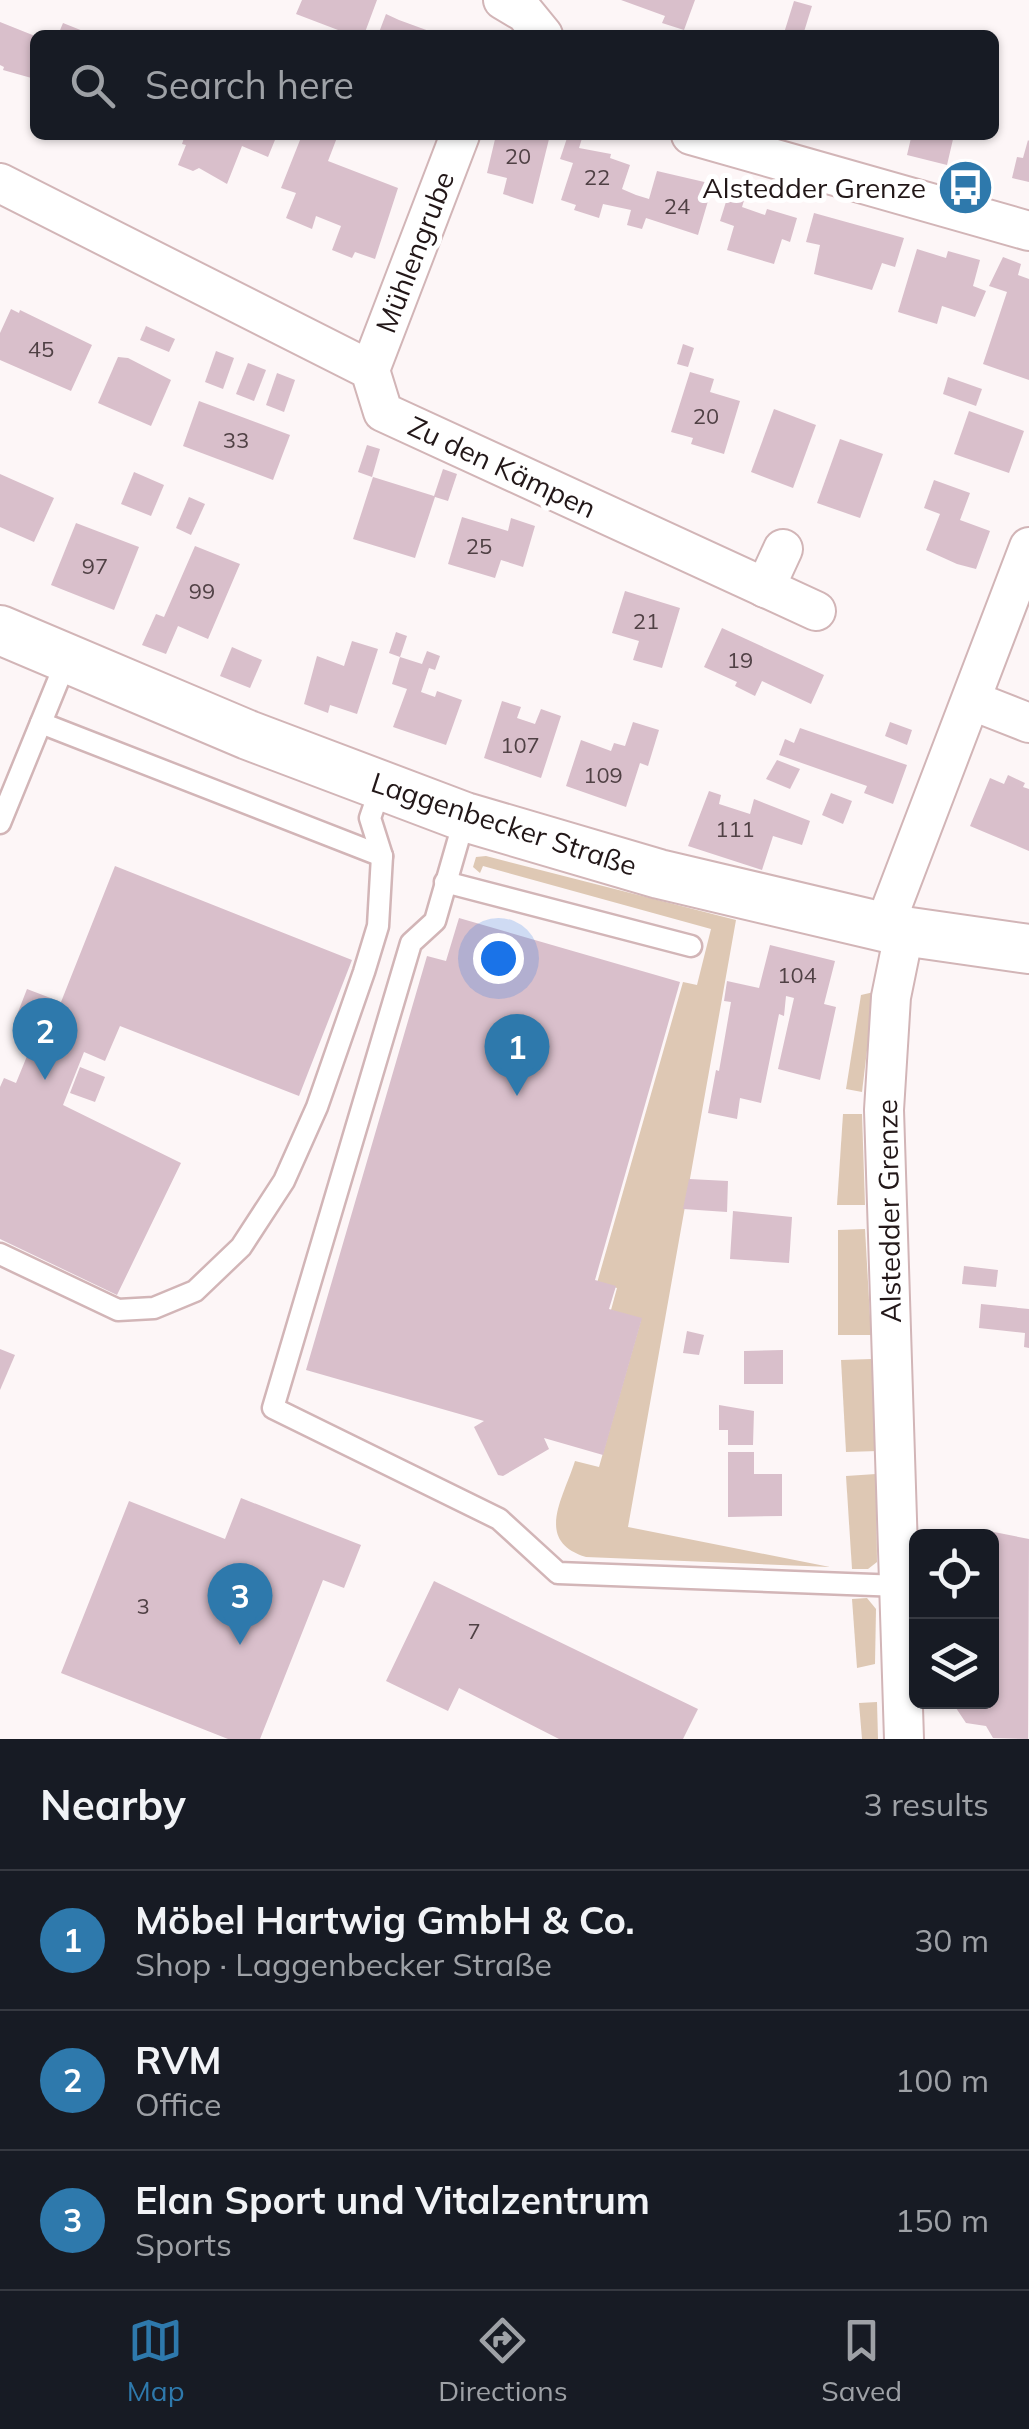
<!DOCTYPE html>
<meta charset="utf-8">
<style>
:root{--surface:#171b24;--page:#20242c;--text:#f1f3f6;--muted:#9ea1a6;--line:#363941;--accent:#2e79ac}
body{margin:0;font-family:Mulish,sans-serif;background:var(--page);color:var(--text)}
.controls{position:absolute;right:30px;bottom:30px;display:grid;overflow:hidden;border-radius:15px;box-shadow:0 2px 8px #0004}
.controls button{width:90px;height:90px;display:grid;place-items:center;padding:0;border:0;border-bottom:2px solid var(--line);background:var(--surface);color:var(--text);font:50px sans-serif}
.you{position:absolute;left:498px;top:958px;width:35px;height:35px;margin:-25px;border:8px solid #fff;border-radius:50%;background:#1a73e8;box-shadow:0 0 0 15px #1a73e833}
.badge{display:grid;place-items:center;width:65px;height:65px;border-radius:50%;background:var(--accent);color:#fff;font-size:32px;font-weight:700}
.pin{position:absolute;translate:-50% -82px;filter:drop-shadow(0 2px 5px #0008)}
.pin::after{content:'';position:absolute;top:52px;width:35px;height:30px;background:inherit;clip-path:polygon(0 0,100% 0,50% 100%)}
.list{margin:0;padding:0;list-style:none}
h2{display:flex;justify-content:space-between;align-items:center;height:130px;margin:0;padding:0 40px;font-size:42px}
h2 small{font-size:32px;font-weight:400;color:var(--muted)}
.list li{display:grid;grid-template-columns:65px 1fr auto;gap:30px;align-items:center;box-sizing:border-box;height:140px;padding:0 40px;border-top:2px solid var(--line)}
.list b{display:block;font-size:38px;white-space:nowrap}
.list p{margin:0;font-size:32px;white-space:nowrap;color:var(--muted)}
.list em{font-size:32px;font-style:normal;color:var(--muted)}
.icon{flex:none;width:55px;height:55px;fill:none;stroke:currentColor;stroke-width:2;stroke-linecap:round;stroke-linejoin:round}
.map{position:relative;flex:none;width:1029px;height:1739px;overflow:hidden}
.search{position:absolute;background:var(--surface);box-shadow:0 2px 8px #0004;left:30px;right:30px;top:30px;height:110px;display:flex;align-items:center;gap:25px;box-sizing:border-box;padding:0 35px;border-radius:15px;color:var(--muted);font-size:38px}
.sheet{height:550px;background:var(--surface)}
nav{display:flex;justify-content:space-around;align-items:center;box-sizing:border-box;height:140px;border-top:2px solid var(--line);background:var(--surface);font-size:28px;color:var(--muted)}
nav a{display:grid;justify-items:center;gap:5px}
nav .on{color:var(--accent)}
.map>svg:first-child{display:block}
.green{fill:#dec8b4}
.building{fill:#d9bfcb}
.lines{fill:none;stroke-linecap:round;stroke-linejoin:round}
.service-casing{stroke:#d2b5b7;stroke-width:25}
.minor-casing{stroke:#d2b5b7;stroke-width:42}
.tertiary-casing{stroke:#d2b5b7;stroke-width:52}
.service{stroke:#fff;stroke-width:20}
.minor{stroke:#fff;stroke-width:38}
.tertiary{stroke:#fff;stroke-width:48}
.labels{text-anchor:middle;stroke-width:10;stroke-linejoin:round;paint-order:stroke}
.number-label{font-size:22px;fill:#504145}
.poi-label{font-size:28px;fill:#221718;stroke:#fff;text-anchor:end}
.street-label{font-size:28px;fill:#221718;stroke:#fff}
</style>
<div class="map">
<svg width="1029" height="1739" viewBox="0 0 1029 1739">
<rect width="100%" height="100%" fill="#fdf6f7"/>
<g class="green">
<path d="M486,856l250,64 -108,607 202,40 -244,-10c-52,-16 -23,-58 -11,-96l24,6 42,-147 -30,-10 6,-22 -20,-5 86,-301 14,3 14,-56 -228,-63 -3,7 -7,-6 3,-10z"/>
<polygon points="874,992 862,1092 846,1089 861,995"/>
<polygon points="843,1114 862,1114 865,1205 837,1205"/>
<polygon points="865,1229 871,1335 838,1335 838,1230"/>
<polygon points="872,1359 878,1451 846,1452 841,1360"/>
<polygon points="876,1474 877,1562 868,1569 852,1569 846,1476"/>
<polygon points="867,1598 876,1609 875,1664 857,1668 852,1599"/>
<polygon points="877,1702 878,1739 862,1739 859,1703"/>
</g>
<g class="building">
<polygon points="302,0 377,0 364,35 336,35 338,30 296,14"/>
<polygon points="621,0 695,0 684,30 662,23 665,16"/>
<polygon points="794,1 812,6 803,35 784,33"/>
<polygon points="386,14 399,20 440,35 378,35"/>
<polygon points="0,22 35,36 35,79 3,70 4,67 0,65"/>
<polygon points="63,23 93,35 58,35"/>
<polygon points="185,135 277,135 268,157 242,146 227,184 199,168 193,171 178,165 186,145 182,144"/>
<polygon points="302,135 338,135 328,161 398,188 375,259 355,252 352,258 332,250 341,226 316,216 312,229 286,218 296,193 281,188"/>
<polygon points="496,135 532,135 549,139 533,204 503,194 507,178 487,173"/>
<polygon points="568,135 583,135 579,148 611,154 610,158 630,165 622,189 636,195 649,199 657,171 713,184 698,235 646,218 642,229 627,225 631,210 603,204 599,218 574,210 576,205 561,200 573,163 560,159"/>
<polygon points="903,135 954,135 947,165 907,155 911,138"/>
<polygon points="1028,140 1029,141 1029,182 1012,178 1017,157 1023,158"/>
<polygon points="730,189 746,194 742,207 765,215 767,209 797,218 790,242 782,239 774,264 727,250 734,226 720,221"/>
<polygon points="814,213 904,238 895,267 882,263 872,290 814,274 820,245 806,242"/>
<polygon points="917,249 946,258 948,251 980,260 973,286 986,291 975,317 942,306 937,324 898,312"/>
<polygon points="1003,257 1021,264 1018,275 1029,279 1029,380 983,364 1007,292 989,286"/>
<polygon points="11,309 19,313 20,310 92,345 71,391 0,360 0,333"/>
<polygon points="146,326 175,339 169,352 140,340"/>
<polygon points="683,344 694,348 688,367 677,364"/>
<polygon points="216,351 234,358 223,389 205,382"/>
<polygon points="118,357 128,358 171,380 151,426 98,403"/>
<polygon points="248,363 266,370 254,401 236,394"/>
<polygon points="690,372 714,379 710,392 740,401 724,454 691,444 693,438 671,432"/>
<polygon points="277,373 295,380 284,412 266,405"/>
<polygon points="948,377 982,389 976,406 943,394"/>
<polygon points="199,401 290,435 273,480 183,446"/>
<polygon points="774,409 816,425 793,488 751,472"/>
<polygon points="969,411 1024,431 1009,473 954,454"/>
<polygon points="840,439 883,454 860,518 817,503"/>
<polygon points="367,445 380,449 372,477 358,472"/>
<polygon points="443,469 457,474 448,501 435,497 415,558 353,539 373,477 434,496"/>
<polygon points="134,472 164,485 151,516 121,504"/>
<polygon points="0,474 54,498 34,542 0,527"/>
<polygon points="934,480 970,493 960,520 990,531 976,569 957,564 926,550 940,514 924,508"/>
<polygon points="189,497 205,504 191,535 176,528"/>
<polygon points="462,517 508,531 511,518 535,526 523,567 501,560 495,578 448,564"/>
<polygon points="76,523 139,547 114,610 51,585"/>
<polygon points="195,546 240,564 208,639 178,626 166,654 142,645 156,614 164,617"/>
<polygon points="625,591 680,608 662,668 633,660 639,641 612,633"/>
<polygon points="722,628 824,675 811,704 762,681 755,696 735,686 737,682 704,667"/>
<polygon points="396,632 407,636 400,657 389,653"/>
<polygon points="352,641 378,649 357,714 330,705 328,713 304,704 317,656 344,666"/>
<polygon points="232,647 262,660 250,688 220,676"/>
<polygon points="427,651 440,656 435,670 429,668 421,692 435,697 437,691 462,700 446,745 393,727 407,689 392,684 400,657 422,664"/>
<polygon points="502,701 521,707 517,718 535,724 541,709 561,716 541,778 484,758"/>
<polygon points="633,722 659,730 648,766 640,763 626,807 566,786 581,740 611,751 614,743 625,746"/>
<polygon points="890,722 912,730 907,745 885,736"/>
<polygon points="800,728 907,765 893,804 864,793 867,786 779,755 785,739 794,743"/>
<polygon points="777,760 800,769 790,789 766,779"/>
<polygon points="1008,775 1025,783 1023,787 1029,789 1029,851 970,826 990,778 1004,784"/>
<polygon points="709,791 721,795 719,804 750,814 754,799 810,821 802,845 773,836 762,870 688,846"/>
<polygon points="831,793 852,801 843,824 822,815"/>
<polygon points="115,866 352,960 299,1096 120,1026 105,1061 84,1052 63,1105 181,1163 117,1295 0,1239 0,1087 4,1078 16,1083 36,1034 13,1025 27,989 61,1002"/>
<polygon points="459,918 680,982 595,1280 616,1286 609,1309 642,1318 603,1455 544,1438 549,1449 503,1476 498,1475 474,1427 484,1421 306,1370 427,956 446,961"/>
<polygon points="770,945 835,961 824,1004 836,1007 820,1080 778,1069 794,998 786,996 784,1016 779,1014 761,1103 740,1098 737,1119 708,1113 716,1070 719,1071 731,1002 724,1001 727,981 759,988"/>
<polygon points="80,1067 105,1077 95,1102 70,1093"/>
<polygon points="689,1179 728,1181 727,1212 683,1209"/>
<polygon points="733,1211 792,1217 789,1263 730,1259"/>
<polygon points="964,1266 998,1270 996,1287 962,1284"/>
<polygon points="981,1304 1029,1309 1029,1348 1024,1347 1025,1333 979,1328"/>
<polygon points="687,1331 704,1335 699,1355 683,1353"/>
<polygon points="0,1349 15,1355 0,1390"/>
<polygon points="783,1350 783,1384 744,1384 744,1351"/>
<polygon points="719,1405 754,1411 753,1445 728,1445 728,1430 719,1430"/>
<polygon points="728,1452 754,1452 754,1474 782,1474 782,1516 728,1517"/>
<polygon points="241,1498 361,1545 344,1588 323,1580 260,1739 228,1739 61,1673 129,1501 225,1539"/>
<polygon points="989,1531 1029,1539 1028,1739 993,1738 986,1726 966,1723 952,1702 992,1702"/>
<polygon points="434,1581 698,1709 683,1739 559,1739 459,1688 448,1711 386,1681"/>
</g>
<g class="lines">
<defs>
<g id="service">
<polyline points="41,723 382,856"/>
<polyline points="465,817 435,921 411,943 273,1408 499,1519 558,1573 900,1586"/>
<polyline points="0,823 67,659"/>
<polyline points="445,882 691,946"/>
<polyline points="0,1254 118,1310 154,1308 195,1291 241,1247 284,1181 317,1107 364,972 378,926 382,856 370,818 381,786"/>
</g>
<g id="minor">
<polyline points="503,0 525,13 543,35"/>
<polyline points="691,135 1029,231"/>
<polyline points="0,183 370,370 383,412 816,611"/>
<polyline points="370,370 460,135"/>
<polyline points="765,588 783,549"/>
<polyline points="973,701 1029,723"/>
<polyline points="904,1739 884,1110 891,997 901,948 892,906 1029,547"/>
</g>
<polyline id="tertiary" points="0,630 248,735 465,817 659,874 896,930 1029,949"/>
</defs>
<use href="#service" class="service-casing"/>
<use href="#minor" class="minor-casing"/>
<use href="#tertiary" class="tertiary-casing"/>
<use href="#service" class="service"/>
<use href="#minor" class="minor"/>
<use href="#tertiary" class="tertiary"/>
</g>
<defs>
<symbol id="bus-disc" viewBox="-11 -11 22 22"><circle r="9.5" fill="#2e79ac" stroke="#fff"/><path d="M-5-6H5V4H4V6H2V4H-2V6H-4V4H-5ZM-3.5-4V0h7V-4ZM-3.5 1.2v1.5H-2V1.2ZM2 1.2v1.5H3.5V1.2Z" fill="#fff"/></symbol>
</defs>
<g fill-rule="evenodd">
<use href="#bus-disc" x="934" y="156" width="63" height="63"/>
</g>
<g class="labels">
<g class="number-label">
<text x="518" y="164">20</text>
<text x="597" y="185">22</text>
<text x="677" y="214">24</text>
<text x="41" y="357">45</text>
<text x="706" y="424">20</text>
<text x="236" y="448">33</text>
<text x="479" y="554">25</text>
<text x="95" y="574">97</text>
<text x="202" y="599">99</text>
<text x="646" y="629">21</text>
<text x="740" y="668">19</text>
<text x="520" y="753">107</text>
<text x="603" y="783">109</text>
<text x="735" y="837">111</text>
<text x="797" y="983">104</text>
<text x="143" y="1614">3</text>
<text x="474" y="1639">7</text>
</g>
<g class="poi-label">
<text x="926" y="198">Alstedder Grenze</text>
</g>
<g class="street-label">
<text transform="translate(415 252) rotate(-69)" y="10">Mühlengrube</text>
<text transform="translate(502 467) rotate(25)" y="10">Zu den Kämpen</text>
<text transform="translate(504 824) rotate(18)" y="10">Laggenbecker Straße</text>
<text transform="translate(889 1211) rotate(-91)" y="10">Alstedder Grenze</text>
</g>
</g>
</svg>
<div class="controls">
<button><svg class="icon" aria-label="locate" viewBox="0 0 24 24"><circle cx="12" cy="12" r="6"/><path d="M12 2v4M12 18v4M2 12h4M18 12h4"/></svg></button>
<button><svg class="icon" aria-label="layers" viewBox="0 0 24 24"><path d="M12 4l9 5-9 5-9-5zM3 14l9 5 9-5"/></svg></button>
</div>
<div class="you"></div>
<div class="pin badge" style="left:517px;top:1096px">1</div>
<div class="pin badge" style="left:45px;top:1080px">2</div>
<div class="pin badge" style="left:240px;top:1645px">3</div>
<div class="search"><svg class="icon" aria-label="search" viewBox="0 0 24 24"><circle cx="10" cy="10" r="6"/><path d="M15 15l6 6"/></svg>Search here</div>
</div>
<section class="sheet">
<h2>Nearby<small>3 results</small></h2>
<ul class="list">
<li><span class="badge">1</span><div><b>Möbel Hartwig GmbH &amp; Co.</b><p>Shop · Laggenbecker Straße</p></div><em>30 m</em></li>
<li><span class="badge">2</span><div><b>RVM</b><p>Office</p></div><em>100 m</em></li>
<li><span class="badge">3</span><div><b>Elan Sport und Vitalzentrum</b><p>Sports</p></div><em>150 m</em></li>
</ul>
</section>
<nav>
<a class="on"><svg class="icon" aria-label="map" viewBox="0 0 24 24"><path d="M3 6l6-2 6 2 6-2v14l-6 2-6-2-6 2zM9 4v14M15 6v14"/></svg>Map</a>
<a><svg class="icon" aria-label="directions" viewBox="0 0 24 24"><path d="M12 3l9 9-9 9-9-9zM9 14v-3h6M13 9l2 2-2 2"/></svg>Directions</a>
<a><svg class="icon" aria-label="saved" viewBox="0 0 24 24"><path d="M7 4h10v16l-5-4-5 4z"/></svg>Saved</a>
</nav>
